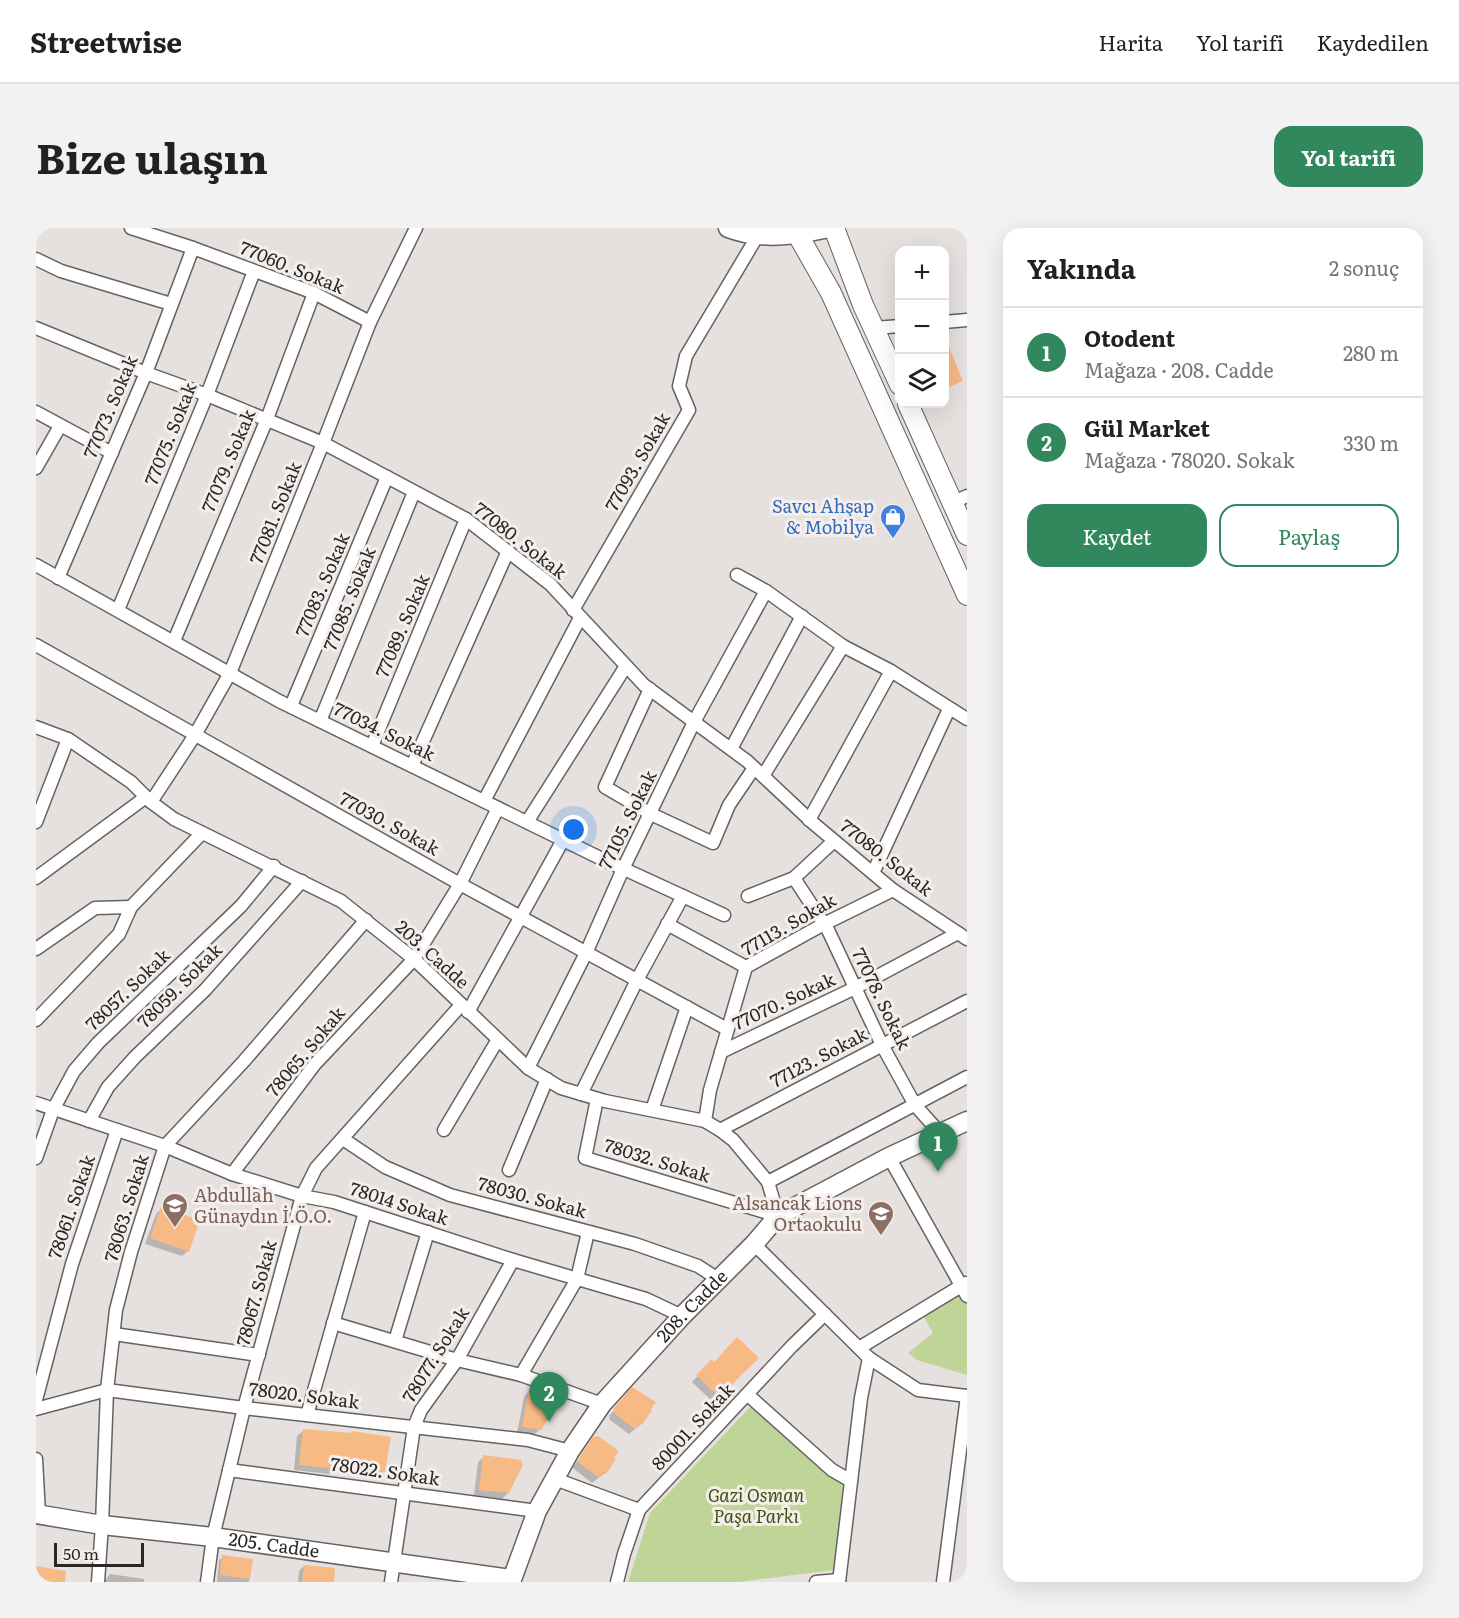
<!DOCTYPE html>
<html lang="tr">
<meta charset="utf-8">
<style>
:root{--surface:#fff;--page:#f2f2f2;--text:#202124;--muted:#757577;--line:#e0e0e0;--accent:#31885d}
body{margin:0;font-family:Literata,serif;background:var(--page);color:var(--text)}
.controls{position:absolute;right:18px;top:18px;display:grid;overflow:hidden;border-radius:12px;box-shadow:0 6px 24px #0002}
.controls button{width:54px;height:54px;display:grid;place-items:center;padding:0;border:0;border-bottom:2px solid var(--line);background:var(--surface);color:var(--text);font:30px sans-serif}
.scale{position:absolute;left:18px;bottom:15px;width:90px;box-sizing:border-box;padding-left:6px;border:3px solid #2a2827;border-top:0;font-size:16px;line-height:21px;white-space:nowrap;color:#2a2827;-webkit-text-stroke:4px #f4efec;paint-order:stroke}
.you{position:absolute;left:538px;top:602px;width:21px;height:21px;margin:-15px;border:4px solid #fff;border-radius:50%;background:#1a73e8;box-shadow:0 0 0 9px #1a73e833}
.badge{display:grid;place-items:center;width:39px;height:39px;border-radius:50%;background:var(--accent);color:#fff;font-size:20px;font-weight:700}
.pin{position:absolute;translate:-50% -50px;filter:drop-shadow(0 2px 3px #0008)}
.pin::after{content:'';position:absolute;top:32px;width:21px;height:18px;background:inherit;clip-path:polygon(0 0,100% 0,50% 100%)}
.list{margin:0;padding:0;list-style:none}
h2{display:flex;justify-content:space-between;align-items:center;height:78px;margin:0;padding:0 24px;font-size:26px}
h2 small{font-size:20px;font-weight:400;color:var(--muted)}
.list li{display:grid;grid-template-columns:39px 1fr auto;gap:18px;align-items:center;box-sizing:border-box;height:90px;padding:0 24px;border-top:2px solid var(--line)}
.list b{display:block;font-size:22px;white-space:nowrap}
.list p{margin:0;font-size:20px;white-space:nowrap;color:var(--muted)}
.list em{font-size:20px;font-style:normal;color:var(--muted)}
.actions{display:flex;gap:12px;padding:18px 24px}
.actions a{flex:1;padding:14px 0;border:2px solid var(--accent);border-radius:18px;text-align:center;font-size:21px;color:var(--accent)}
.actions .main{background:var(--accent);color:#fff}
.icon{flex:none;width:33px;height:33px;fill:none;stroke:currentColor;stroke-width:2;stroke-linecap:round;stroke-linejoin:round}
.map{position:relative;flex:none;width:931px;height:1354px;overflow:hidden;border-radius:18px}
header{display:flex;align-items:center;gap:36px;box-sizing:border-box;height:84px;padding:0 30px;background:var(--surface);border-bottom:2px solid var(--line)}
header strong{font-size:28px}
nav{display:flex;gap:33px;margin-inline-start:auto;font-size:21px}
.intro{display:flex;align-items:center;justify-content:space-between;box-sizing:border-box;height:144px;padding:0 36px}
h1{margin:0;font-size:42px}
.button{padding:15px 27px;border-radius:18px;background:var(--accent);color:#fff;font-size:21px;font-weight:700}
main{display:flex;gap:36px;padding:0 36px}
aside{flex:1;background:var(--surface);border-radius:18px;box-shadow:0 6px 24px #0002}
.map>svg:first-child{display:block}
.green{fill:#bfd497}
.shadow{fill:#0003}
.building{fill:#f7ba85}
.lines{fill:none;stroke-linecap:round;stroke-linejoin:round}
.street-casing{stroke:#666260;stroke-width:15}
.secondary-casing{stroke:#666260;stroke-width:21}
.primary-casing{stroke:#666260;stroke-width:22}
.street{stroke:#fff;stroke-width:12}
.secondary{stroke:#fff;stroke-width:18}
.primary{stroke:#fff;stroke-width:20}
.labels{text-anchor:middle;stroke-width:6;stroke-linejoin:round;paint-order:stroke}
.street-label{font-size:18px;fill:#2a2827;stroke:#f4efec}
.shop-label{font-size:18px;fill:#366cbe;stroke:#f4efec;text-anchor:end}
.education-label{font-size:18px;fill:#785e54;stroke:#f4efec;text-anchor:start}
.park-label{font-size:18px;font-style:italic;fill:#3e500c;stroke:#f4efec}
</style>
<header>
<strong>Streetwise</strong>
<nav><a>Harita</a><a>Yol tarifi</a><a>Kaydedilen</a></nav>
</header>
<div class="intro"><h1>Bize ulaşın</h1><a class="button">Yol tarifi</a></div>
<main>
<div class="map">
<svg width="931" height="1354" viewBox="0 0 931 1354">
<rect width="100%" height="100%" fill="#e6e1df"/>
<g class="green">
<polygon points="924,1063 931,1075 931,1147 881,1132 872,1125 897,1105 887,1087"/>
<polygon points="715,1178 807,1256 798,1342 703,1354 592,1354 614,1285"/>
</g>
<g class="shadow">
<polygon points="125,981 152,1023 146,1028 109,1016 120,986"/>
<polygon points="721,1130 676,1173 656,1154 676,1133 678,1136"/>
<polygon points="598,1161 614,1183 605,1196 593,1206 574,1192 573,1188"/>
<polygon points="493,1163 504,1201 498,1207 481,1205 488,1169"/>
<polygon points="267,1203 348,1243 342,1249 297,1242 293,1246 258,1242 261,1208"/>
<polygon points="558,1210 578,1232 569,1245 556,1255 538,1241 537,1239"/>
<polygon points="448,1229 472,1265 466,1271 438,1267 442,1234"/>
<polygon points="187,1329 215,1333 213,1354 181,1354 183,1332"/>
<polygon points="268,1338 298,1341 296,1354 262,1354 263,1343"/>
<polygon points="74,1346 108,1351 108,1354 68,1354"/>
</g>
<g class="building">
<polygon points="909,109 927,153 909,161"/>
<polygon points="125,979 164,992 153,1024 114,1010"/>
<polygon points="701,1109 723,1130 683,1169 660,1147 676,1131 678,1134"/>
<polygon points="596,1159 620,1174 615,1181 616,1182 606,1197 604,1195 599,1201 579,1186 578,1180"/>
<polygon points="493,1161 526,1170 505,1202 486,1199"/>
<polygon points="267,1201 315,1205 316,1203 355,1209 349,1244 301,1237 301,1241 263,1237"/>
<polygon points="562,1208 583,1223 578,1230 580,1231 570,1246 567,1244 563,1250 543,1235 542,1232 557,1209"/>
<polygon points="447,1227 485,1232 487,1237 473,1265 443,1262"/>
<polygon points="186,1327 217,1331 214,1351 184,1347"/>
<polygon points="268,1337 299,1340 298,1354 266,1354"/>
<polygon points="0,1338 30,1343 29,1354 0,1354"/>
</g>
<g class="lines">
<defs>
<g id="street">
<polyline points="95,0 157,20 278,65 334,94"/>
<polyline points="0,31 25,43 135,76"/>
<polyline points="908,94 931,92"/>
<polyline points="0,100 110,145 171,167 287,215 430,291 514,356 608,457 711,533 777,595 857,662 931,711"/>
<polyline points="838,100 864,98"/>
<polyline points="0,184 76,225"/>
<polyline points="0,240 24,198"/>
<polyline points="916,275 931,268"/>
<polyline points="0,337 243,473 562,629 688,687"/>
<polyline points="701,347 730,363 807,418 855,443 931,491"/>
<polyline points="22,350 110,145 157,20"/>
<polyline points="82,382 171,167 218,43"/>
<polyline points="537,382 653,182 643,158 650,128 722,7"/>
<polyline points="138,413 231,191 278,65"/>
<polyline points="0,417 424,656 691,801"/>
<polyline points="614,461 569,559 615,586 677,615 693,577 718,540"/>
<polyline points="255,478 351,249"/>
<polyline points="284,493 378,264"/>
<polyline points="0,499 32,511 95,554 115,574 138,591 305,673 378,731 492,840 525,860 569,873 669,893 684,902 697,912 732,954 742,988"/>
<polyline points="336,518 430,291"/>
<polyline points="695,521 766,388"/>
<polyline points="376,538 472,323"/>
<polyline points="727,548 807,418"/>
<polyline points="448,573 544,390"/>
<polyline points="115,574 159,507 194,445 287,215 334,94 380,0"/>
<polyline points="773,592 855,443"/>
<polyline points="0,594 32,511"/>
<polyline points="491,594 590,438"/>
<polyline points="837,645 913,481"/>
<polyline points="0,650 110,569"/>
<polyline points="758,650 792,702 846,817 879,877 904,905"/>
<polyline points="712,668 758,650 798,613"/>
<polyline points="631,696 710,739"/>
<polyline points="0,721 59,680 95,679"/>
<polyline points="432,784 527,612"/>
<polyline points="0,792 83,706 95,679 166,605"/>
<polyline points="685,824 819,760 922,705"/>
<polyline points="492,840 550,725 587,641 658,494 730,363"/>
<polyline points="545,866 601,752 647,668"/>
<polyline points="561,871 549,930 742,988"/>
<polyline points="0,875 129,918 196,946 266,968 298,974 477,1032 610,1071 646,1088"/>
<polyline points="616,882 651,779"/>
<polyline points="53,893 72,859 99,829 169,762 266,653"/>
<polyline points="669,893 674,862 710,739 788,696 857,662"/>
<polyline points="408,902 461,813"/>
<polyline points="684,902 931,773"/>
<polyline points="307,911 349,939 414,967 599,1016 662,1038 682,1051"/>
<polyline points="853,929 931,1068"/>
<polyline points="0,930 17,882 38,843 62,815 205,678 238,638"/>
<polyline points="473,942 511,851"/>
<polyline points="196,946 279,836 378,731 424,656 462,580"/>
<polyline points="732,954 931,849"/>
<polyline points="718,1016 833,1130 882,1162 931,1168"/>
<polyline points="297,1095 421,1132 485,1147 566,1176"/>
<polyline points="78,1106 223,1127"/>
<polyline points="359,1113 392,1004"/>
<polyline points="823,1120 930,1055"/>
<polyline points="485,1147 541,1051 552,1004"/>
<polyline points="712,1167 796,1242 815,1253"/>
<polyline points="0,1172 36,1036 81,902"/>
<polyline points="0,1181 71,1162 208,1180 492,1212 534,1223"/>
<polyline points="271,1187 329,984"/>
<polyline points="0,1231 3,1286"/>
<polyline points="193,1242 501,1283"/>
<polyline points="519,1251 603,1282"/>
<polyline points="62,1354 66,1297 71,1162 80,1082 95,1024 129,918 208,833 330,692"/>
<polyline points="171,1354 177,1309 208,1180 266,968 280,940 425,777"/>
<polyline points="355,1354 378,1199 385,1182 421,1132 477,1032"/>
<polyline points="581,1354 588,1326 603,1282 756,1118 789,1086"/>
<polyline points="780,1354 803,1352"/>
<polyline points="803,1354 825,1170 833,1130"/>
<polyline points="907,1354 931,1168"/>
</g>
<g id="secondary">
<path d="M692,0c33,13 68,7 101,0"/>
<path id="s1" d="M0,1286l66,11 111,12 298,42"/>
<path id="s2" d="M475,1354l26,-71 33,-60 32,-47 80,-88 72,-72 24,-28 111,-59 78,-36"/>
</g>
<g id="primary">
<polyline points="758,0 795,65 931,367"/>
<polyline points="798,0 827,77 864,157"/>
<polyline points="872,176 931,307"/>
</g>
</defs>
<use href="#street" class="street-casing"/>
<use href="#secondary" class="secondary-casing"/>
<use href="#primary" class="primary-casing"/>
<use href="#street" class="street"/>
<use href="#secondary" class="secondary"/>
<use href="#primary" class="primary"/>
</g>
<defs>
<symbol id="shop-pin" viewBox="-11 -11 22 30"><path d="M0 17L-7.5 6A9.5 9.5 0 1 1 7.5 6Z" fill="#3f7fe0" stroke="#f4efec"/><path d="M-5-2.5h2.3a2.7 3.5 0 0 1 5.4 0H5L5.5 6h-11ZM-1.5-2.5h3a1.5 2.3 0 0 0-3 0Z" fill="#fff"/></symbol>
<symbol id="school-pin" viewBox="-11 -11 22 30"><path d="M0 17L-7.5 6A9.5 9.5 0 1 1 7.5 6Z" fill="#8d6e63" stroke="#f4efec"/><path d="M0-5L7-2L0 1L-7-2ZM-4 1L0 2.5L4 1V4Q0 6-4 4Z" fill="#fff"/></symbol>
</defs>
<g fill-rule="evenodd">
<use href="#shop-pin" x="842" y="274" width="30" height="40"/>
<use href="#school-pin" x="124" y="963" width="30" height="40"/>
<use href="#school-pin" x="830" y="971" width="30" height="40"/>
</g>
<g class="labels">
<g class="street-label">
<text transform="translate(256 40) rotate(22)" y="6">77060. Sokak</text>
<text transform="translate(75 179) rotate(-67)" y="6">77073. Sokak</text>
<text transform="translate(135 206) rotate(-68)" y="6">77075. Sokak</text>
<text transform="translate(193 233) rotate(-67)" y="6">77079. Sokak</text>
<text transform="translate(602 234) rotate(-60)" y="6">77093. Sokak</text>
<text transform="translate(240 285) rotate(-68)" y="6">77081. Sokak</text>
<text transform="translate(484 313) rotate(38)" y="6">77080. Sokak</text>
<text transform="translate(287 357) rotate(-67)" y="6">77083. Sokak</text>
<text transform="translate(314 371) rotate(-68)" y="6">77085. Sokak</text>
<text transform="translate(367 398) rotate(-67)" y="6">77089. Sokak</text>
<text transform="translate(348 504) rotate(26)" y="6">77034. Sokak</text>
<text transform="translate(592 592) rotate(-64)" y="6">77105. Sokak</text>
<text transform="translate(353 596) rotate(29)" y="6">77030. Sokak</text>
<text transform="translate(850 630) rotate(38)" y="6">77080. Sokak</text>
<text transform="translate(753 697) rotate(-30)" y="6">77113. Sokak</text>
<text transform="translate(396 727) rotate(42)" y="6">203. Cadde</text>
<text transform="translate(144 758) rotate(-45)" y="6">78059. Sokak</text>
<text transform="translate(92 762) rotate(-44)" y="6">78057. Sokak</text>
<text transform="translate(845 771) rotate(64)" y="6">77078. Sokak</text>
<text transform="translate(748 774) rotate(-25)" y="6">77070. Sokak</text>
<text transform="translate(270 824) rotate(-50)" y="6">78065. Sokak</text>
<text transform="translate(783 830) rotate(-28)" y="6">77123. Sokak</text>
<text transform="translate(621 933) rotate(17)" y="6">78032. Sokak</text>
<text transform="translate(496 970) rotate(15)" y="6">78030. Sokak</text>
<text transform="translate(363 976) rotate(18)" y="6">78014 Sokak</text>
<text transform="translate(36 979) rotate(-71)" y="6">78061. Sokak</text>
<text transform="translate(91 980) rotate(-73)" y="6">78063. Sokak</text>
<text transform="translate(221 1065) rotate(-75)" y="6">78067. Sokak</text>
<text dy="6" stroke="none"><textPath href="#s2" startOffset="334">208. Cadde</textPath></text>
<text transform="translate(400 1127) rotate(-58)" y="6">78077. Sokak</text>
<text transform="translate(268 1168) rotate(7)" y="6">78020. Sokak</text>
<text transform="translate(657 1199) rotate(-47)" y="6">80001. Sokak</text>
<text transform="translate(349 1244) rotate(8)" y="6">78022. Sokak</text>
<text dy="6" stroke="none"><textPath href="#s1" startOffset="240">205. Cadde</textPath></text>
</g>
<g class="shop-label">
<text x="838" y="285">Savcı Ahşap<tspan x="838" dy="21">&amp; Mobilya</tspan></text>
</g>
<g class="education-label">
<text x="158" y="974">Abdullah<tspan x="158" dy="21">Günaydın İ.Ö.O.</tspan></text>
<text x="826" y="982" text-anchor="end">Alsancak Lions<tspan x="826" dy="21">Ortaokulu</tspan></text>
</g>
<g class="park-label">
<text x="720" y="1274">Gazi Osman<tspan x="720" dy="21">Paşa Parkı</tspan></text>
</g>
</g>
</svg>
<div class="controls">
<button>+</button>
<button>−</button>
<button><svg class="icon" aria-label="layers" viewBox="0 0 24 24"><path d="M12 4l9 5-9 5-9-5zM3 14l9 5 9-5"/></svg></button>
</div>
<div class="scale">50 m</div>
<div class="you"></div>
<div class="pin badge" style="left:902px;top:944px">1</div>
<div class="pin badge" style="left:513px;top:1194px">2</div>
</div>
<aside>
<h2>Yakında<small>2 sonuç</small></h2>
<ul class="list">
<li><span class="badge">1</span><div><b>Otodent</b><p>Mağaza · 208. Cadde</p></div><em>280 m</em></li>
<li><span class="badge">2</span><div><b>Gül Market</b><p>Mağaza · 78020. Sokak</p></div><em>330 m</em></li>
</ul>
<div class="actions"><a class="main">Kaydet</a><a>Paylaş</a></div>
</aside>
</main>
